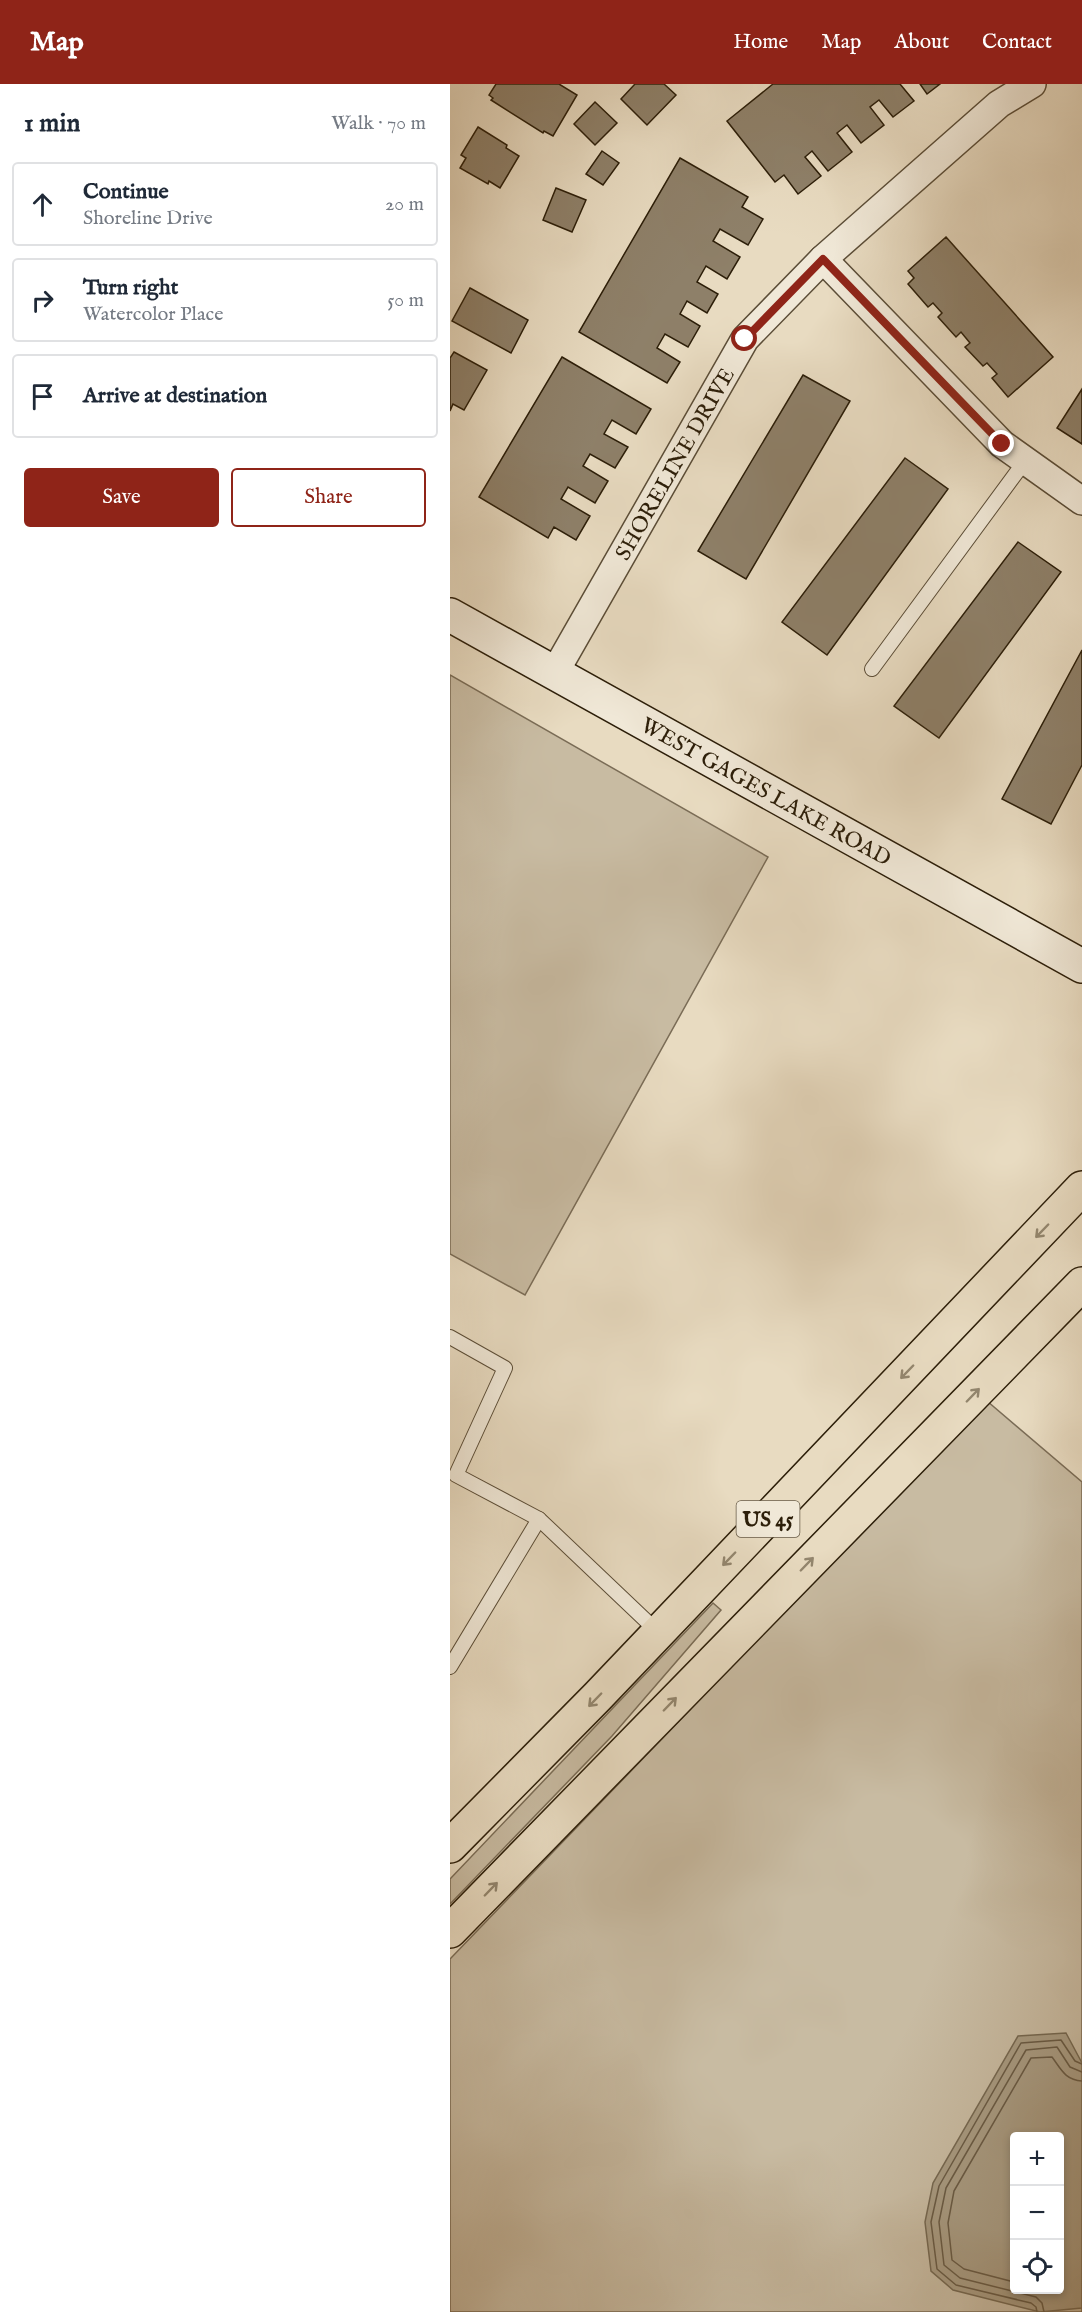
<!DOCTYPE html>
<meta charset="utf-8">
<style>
:root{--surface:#fff;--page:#f2f2f3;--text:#1f2937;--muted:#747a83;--line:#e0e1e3;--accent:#8f2418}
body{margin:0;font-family:"IM FELL English",serif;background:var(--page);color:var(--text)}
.controls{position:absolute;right:18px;bottom:18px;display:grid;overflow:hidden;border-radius:6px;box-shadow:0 3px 9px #0003}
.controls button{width:54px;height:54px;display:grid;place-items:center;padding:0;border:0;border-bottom:2px solid var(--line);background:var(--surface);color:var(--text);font:30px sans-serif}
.stop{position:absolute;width:18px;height:18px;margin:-14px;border:4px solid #8f2418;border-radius:50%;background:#fff}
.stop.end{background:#8f2418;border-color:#fff;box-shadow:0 2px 6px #0008}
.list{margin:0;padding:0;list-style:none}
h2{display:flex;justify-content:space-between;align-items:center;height:78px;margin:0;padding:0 24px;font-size:26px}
h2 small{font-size:20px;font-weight:400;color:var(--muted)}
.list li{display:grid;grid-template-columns:39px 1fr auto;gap:18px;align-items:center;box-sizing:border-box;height:84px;margin:0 12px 12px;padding:0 12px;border:2px solid var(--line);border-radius:6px}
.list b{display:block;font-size:22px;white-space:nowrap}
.list p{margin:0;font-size:20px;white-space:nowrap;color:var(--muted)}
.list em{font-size:20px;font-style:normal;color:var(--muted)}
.actions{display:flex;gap:12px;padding:18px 24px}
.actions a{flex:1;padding:14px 0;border:2px solid var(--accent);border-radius:6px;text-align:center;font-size:21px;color:var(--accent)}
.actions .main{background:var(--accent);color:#fff}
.icon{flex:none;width:33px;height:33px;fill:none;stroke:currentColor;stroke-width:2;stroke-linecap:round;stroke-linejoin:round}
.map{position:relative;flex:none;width:632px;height:2228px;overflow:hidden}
header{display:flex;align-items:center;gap:36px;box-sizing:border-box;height:84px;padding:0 30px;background:var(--accent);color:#fff}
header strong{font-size:28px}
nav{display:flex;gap:33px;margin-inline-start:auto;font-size:21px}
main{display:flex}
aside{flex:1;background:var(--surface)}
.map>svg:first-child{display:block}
.green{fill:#c8bba2;stroke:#7a6c56;stroke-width:1.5;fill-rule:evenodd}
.water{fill:#a89b82;stroke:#766952;stroke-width:1.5;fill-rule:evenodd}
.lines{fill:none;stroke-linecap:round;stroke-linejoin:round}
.shore{stroke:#6a5c46;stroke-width:1.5}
.building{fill:#8e8069;stroke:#2c1e09;stroke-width:1.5}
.lane-casing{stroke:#5b4d37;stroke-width:16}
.street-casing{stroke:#5b4d37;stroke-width:30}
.secondary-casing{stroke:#2c1e09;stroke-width:36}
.primary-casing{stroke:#2c1e09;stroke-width:36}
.lane{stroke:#f0e8d7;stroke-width:14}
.street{stroke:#f0e8d7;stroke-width:27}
.secondary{stroke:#f0e8d7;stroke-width:33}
.primary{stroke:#e8dbc1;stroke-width:33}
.oneway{stroke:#93866e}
.route{stroke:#8f2418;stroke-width:8}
.labels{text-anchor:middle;stroke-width:5;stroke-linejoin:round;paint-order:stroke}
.shield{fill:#f0e8d7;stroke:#675b47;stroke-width:1.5}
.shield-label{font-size:21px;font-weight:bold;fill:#2c1e09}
.street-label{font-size:22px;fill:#2c1e09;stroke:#f0e8d7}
</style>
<header>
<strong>Map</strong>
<nav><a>Home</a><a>Map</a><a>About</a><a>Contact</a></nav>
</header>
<main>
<aside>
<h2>1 min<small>Walk · 70 m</small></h2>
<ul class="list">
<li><svg class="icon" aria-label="ahead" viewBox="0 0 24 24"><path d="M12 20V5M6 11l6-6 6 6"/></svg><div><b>Continue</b><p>Shoreline Drive</p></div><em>20 m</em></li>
<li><svg class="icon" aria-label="right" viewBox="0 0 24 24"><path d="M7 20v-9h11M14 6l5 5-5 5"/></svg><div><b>Turn right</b><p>Watercolor Place</p></div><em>50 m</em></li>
<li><svg class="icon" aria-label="arrive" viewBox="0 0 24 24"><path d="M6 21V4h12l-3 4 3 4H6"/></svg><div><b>Arrive at destination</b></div></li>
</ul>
<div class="actions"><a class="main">Save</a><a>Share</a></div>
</aside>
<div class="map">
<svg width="632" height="2228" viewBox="0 0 632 2228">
<rect width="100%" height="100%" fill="#e8dbc1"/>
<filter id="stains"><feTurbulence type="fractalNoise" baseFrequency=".00333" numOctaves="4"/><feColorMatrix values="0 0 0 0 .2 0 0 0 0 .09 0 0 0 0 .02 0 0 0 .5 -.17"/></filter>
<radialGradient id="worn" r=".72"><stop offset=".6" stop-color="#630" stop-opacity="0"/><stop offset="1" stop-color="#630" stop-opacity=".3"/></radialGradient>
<g class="green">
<polygon points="0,591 318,773 75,1211 0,1170"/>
<path d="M537,1317l95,81v830h-632v-353zM564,2052h46v154h-46z"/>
<polygon points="263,1519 271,1526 162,1652 0,1820 0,1795"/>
</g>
<path class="water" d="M616,1949l16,30v245l-42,4 -87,-22 -22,-19 -6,-49 8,-39 85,-147zM564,2052h46v154h-46z"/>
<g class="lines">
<g class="shore">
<path d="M564,2198l-50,-13 -12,-9 -4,-37 6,-32 77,-133 21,-1c9,12 13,23 30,24"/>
<polyline points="587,2228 586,2223 581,2219 506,2201 487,2185 481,2138 489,2102 571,1959 611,1956 625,1977 632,1980"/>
<polyline points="594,2228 592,2219 586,2213 510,2194 494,2181 489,2138 496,2104 576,1966 607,1963 620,1983 632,1988"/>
</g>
</g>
<g class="building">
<polygon points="46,0 109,0 127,11 103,52 94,47 93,49 41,16 43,14 39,11"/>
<polygon points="185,0 214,0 226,11 197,41 171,15"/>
<polygon points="323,0 450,0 464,17 443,33 429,16 420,23 434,41 411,59 397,41 387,49 402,68 378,87 362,67 355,73 371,92 348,110 334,91 325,98 277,37"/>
<polygon points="470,0 490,0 477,10"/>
<polygon points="145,18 167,39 145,61 124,40"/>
<polygon points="28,43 57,61 56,64 69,72 50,104 39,97 38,100 10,84 16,74 11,71"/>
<polygon points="152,67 169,79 153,101 136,90"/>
<polygon points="230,74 298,113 292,123 313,135 298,161 270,145 263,157 290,173 277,195 256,182 247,198 268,210 257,229 237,217 230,230 250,242 238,263 215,250 207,264 230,278 217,299 129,248"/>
<polygon points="106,104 136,116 122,148 93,136"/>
<polygon points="496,153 603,273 558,313 542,294 547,290 537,279 533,282 515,263 520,259 511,248 506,253 488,233 492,229 483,219 478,223 458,200 464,194 458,187"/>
<polygon points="20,204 78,236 61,269 2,237"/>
<polygon points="4,268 37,286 14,326 3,320 0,327 0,274"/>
<polygon points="112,273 201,325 186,350 162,336 154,350 178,363 165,384 140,370 133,382 158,397 145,419 118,403 111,415 140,432 126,456 104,443 98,454 29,413"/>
<polygon points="353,291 400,317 296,495 248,467"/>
<polygon points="632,305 632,360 607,344"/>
<polygon points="455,374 498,405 377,571 332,538"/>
<polygon points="568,458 611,488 489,654 444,622"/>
<polygon points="632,566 632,681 601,740 552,715"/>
</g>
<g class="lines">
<defs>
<g id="lane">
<polyline points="422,585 575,377"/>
<polyline points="0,1253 55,1284 6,1391 89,1435 209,1549"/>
<polyline points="0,1583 89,1435"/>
</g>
<g id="street">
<polyline points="373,175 552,360 632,417"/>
<path id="s1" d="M105,588l190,-333 78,-80 176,-155 33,-20"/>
</g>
<g id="secondary">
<path id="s2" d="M0,531l632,351"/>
</g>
<g id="primary">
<polyline points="0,1762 148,1612 632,1104"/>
<polyline points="0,1847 632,1200"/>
</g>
</defs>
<use href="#lane" class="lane-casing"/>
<use href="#street" class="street-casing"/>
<use href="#secondary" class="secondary-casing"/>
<use href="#primary" class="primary-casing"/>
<use href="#lane" class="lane"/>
<use href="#street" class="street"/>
<use href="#secondary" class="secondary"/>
<use href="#primary" class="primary"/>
</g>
<defs><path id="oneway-shaft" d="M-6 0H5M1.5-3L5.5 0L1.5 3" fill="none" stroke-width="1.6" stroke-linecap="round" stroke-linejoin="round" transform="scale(1.5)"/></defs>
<g class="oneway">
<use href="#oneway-shaft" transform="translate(592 1147) rotate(134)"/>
<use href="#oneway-shaft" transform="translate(457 1288) rotate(134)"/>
<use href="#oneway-shaft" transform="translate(523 1311) rotate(-46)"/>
<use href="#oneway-shaft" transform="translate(279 1475) rotate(134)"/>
<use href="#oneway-shaft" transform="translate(357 1480) rotate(-46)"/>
<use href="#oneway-shaft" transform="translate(145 1616) rotate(134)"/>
<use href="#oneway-shaft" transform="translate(220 1620) rotate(-46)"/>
<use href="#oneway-shaft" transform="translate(41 1805) rotate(-46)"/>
</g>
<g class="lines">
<polyline class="route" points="295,255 373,175 552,360"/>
</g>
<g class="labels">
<rect class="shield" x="286.5" y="1417" width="63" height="36" rx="4.5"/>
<g class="shield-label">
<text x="318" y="1442">US 45</text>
</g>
<g class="street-label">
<text dy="8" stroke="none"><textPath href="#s1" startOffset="240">SHORELINE DRIVE</textPath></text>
<text dy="8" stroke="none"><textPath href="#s2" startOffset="362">WEST GAGES LAKE ROAD</textPath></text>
</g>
</g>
<rect width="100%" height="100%" filter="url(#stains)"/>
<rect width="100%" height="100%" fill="url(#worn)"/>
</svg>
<div class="controls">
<button>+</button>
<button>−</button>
<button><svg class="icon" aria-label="locate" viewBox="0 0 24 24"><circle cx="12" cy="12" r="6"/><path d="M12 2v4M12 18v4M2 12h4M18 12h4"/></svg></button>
</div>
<div class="stop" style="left:295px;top:255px"></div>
<div class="stop end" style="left:552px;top:360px"></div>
</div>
</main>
